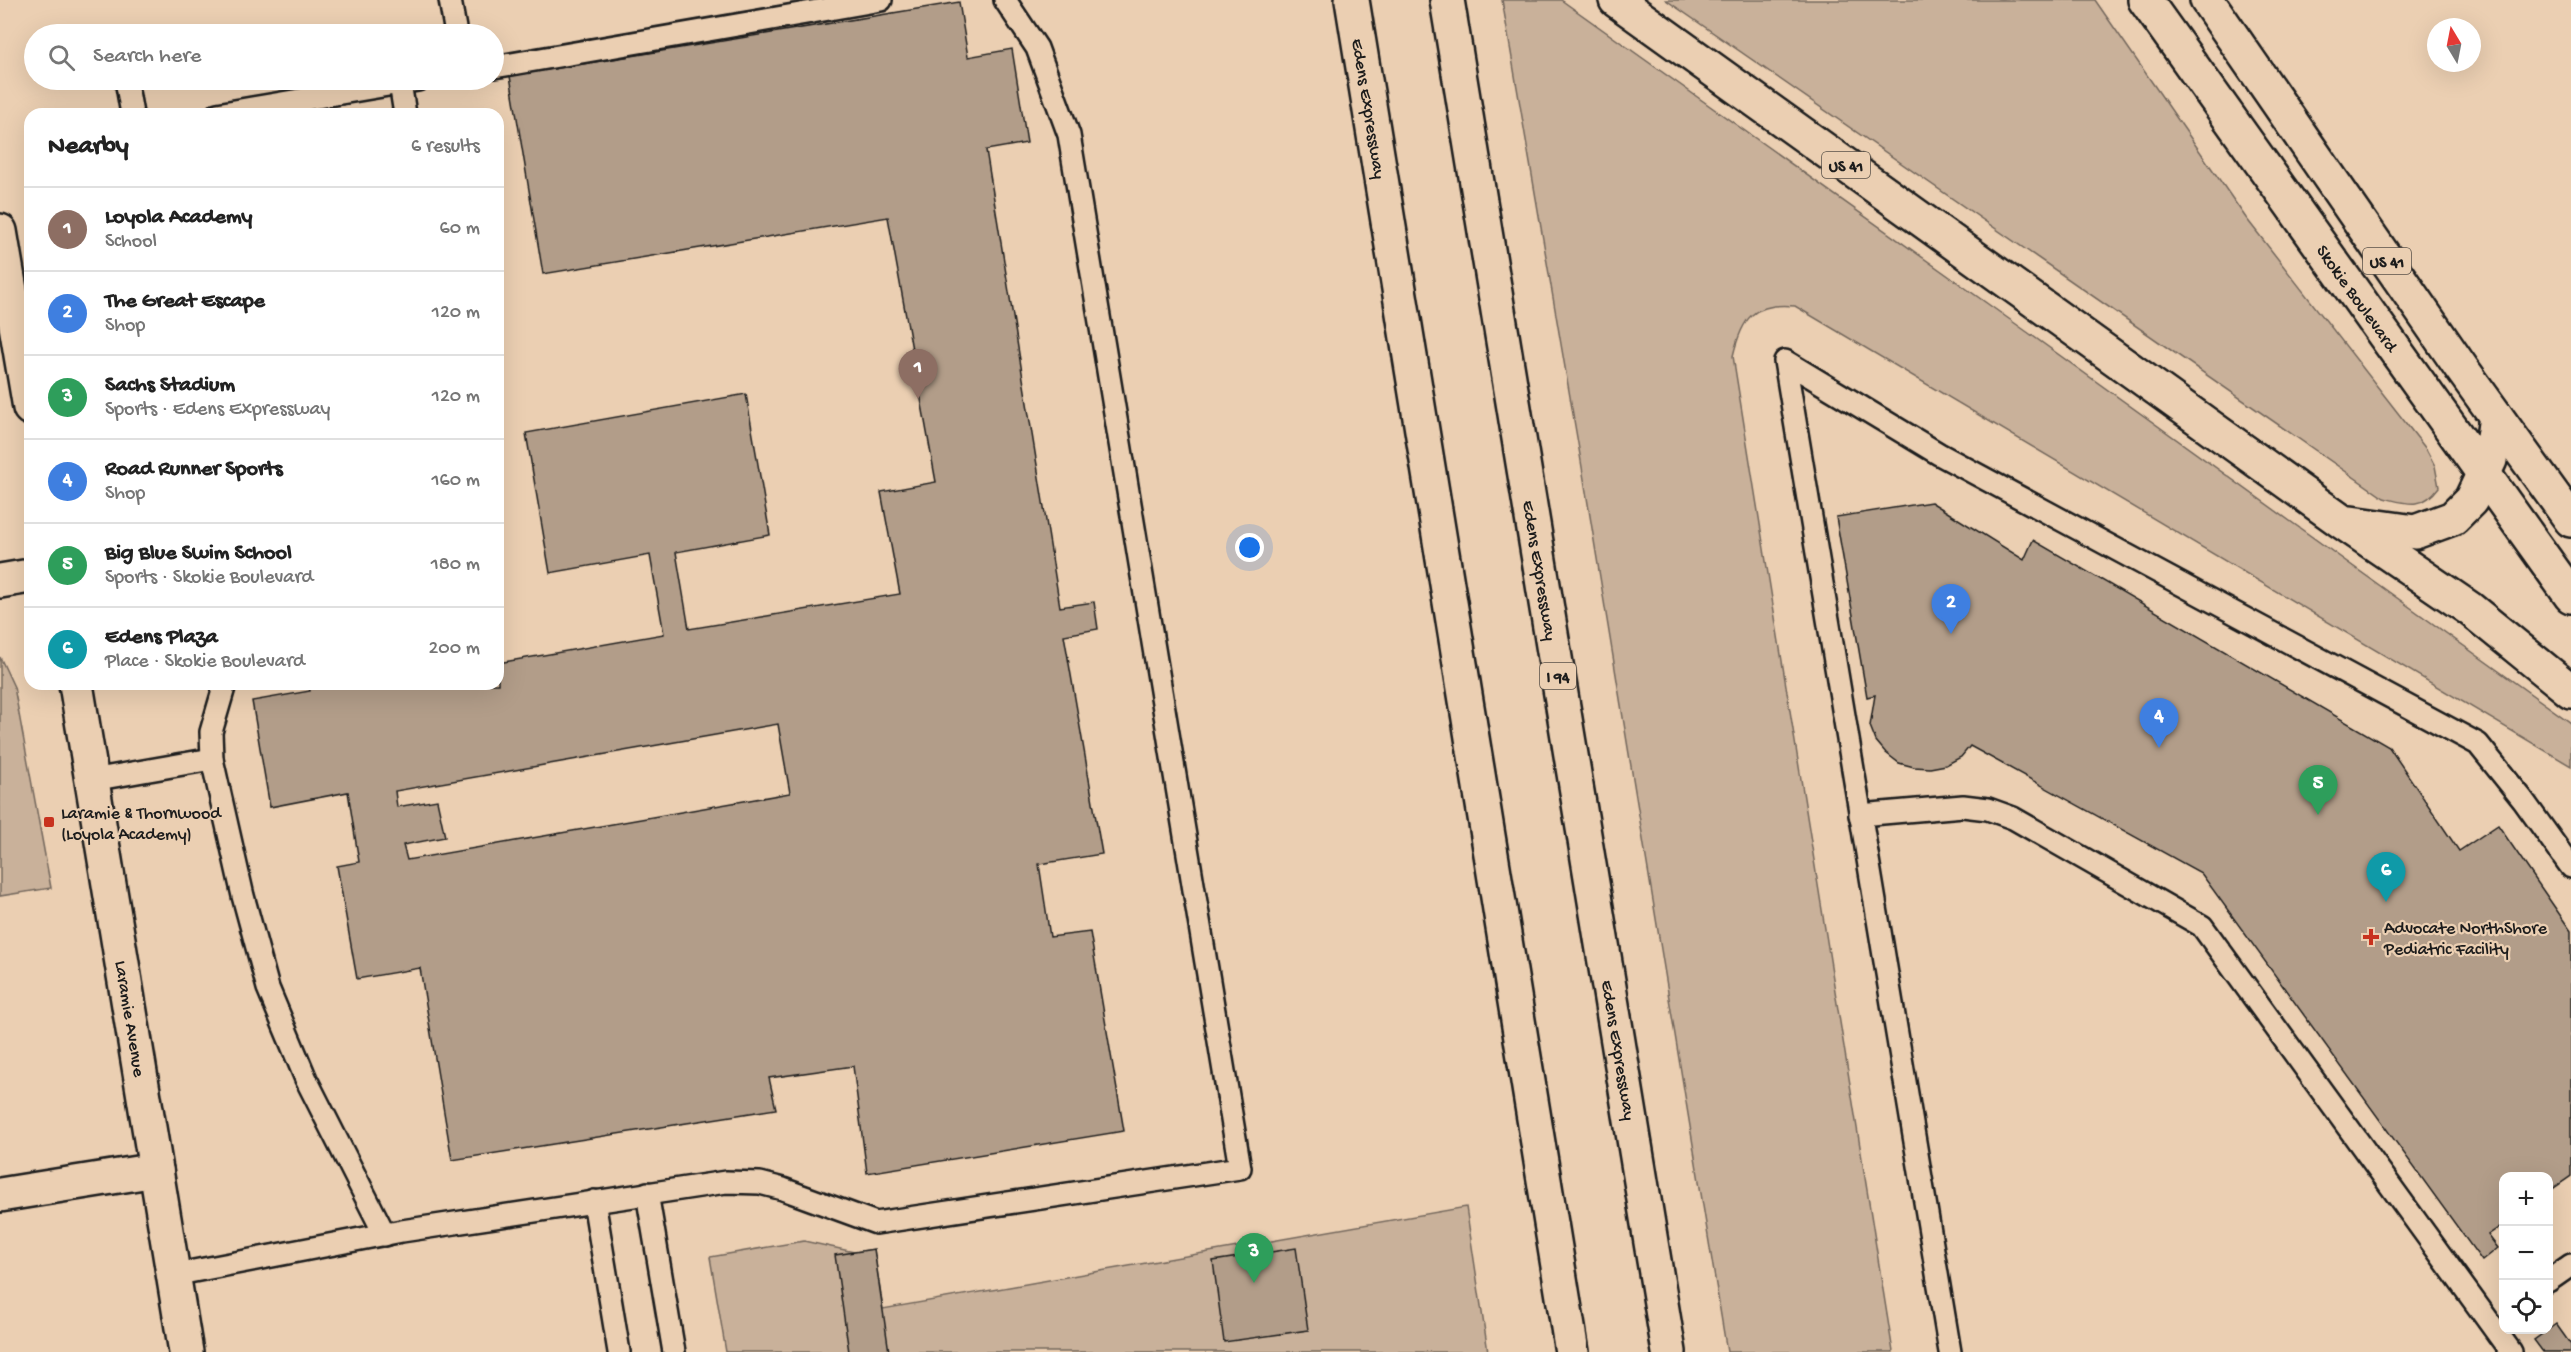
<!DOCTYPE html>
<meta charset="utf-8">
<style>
:root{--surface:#fff;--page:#f6f6f6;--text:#222;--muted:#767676;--line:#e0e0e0;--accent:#c8321e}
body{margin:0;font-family:"Gochi Hand",sans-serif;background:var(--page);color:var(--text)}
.controls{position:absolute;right:18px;bottom:18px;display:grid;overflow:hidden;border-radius:12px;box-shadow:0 6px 24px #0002}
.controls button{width:54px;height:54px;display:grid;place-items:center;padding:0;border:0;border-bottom:2px solid var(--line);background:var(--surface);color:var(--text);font:30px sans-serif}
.compass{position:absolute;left:2427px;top:18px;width:54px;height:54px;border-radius:50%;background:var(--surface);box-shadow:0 6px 24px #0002;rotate:350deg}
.you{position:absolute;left:1250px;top:548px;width:21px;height:21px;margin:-15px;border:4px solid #fff;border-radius:50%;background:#1a73e8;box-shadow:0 0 0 9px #1a73e833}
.badge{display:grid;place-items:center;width:39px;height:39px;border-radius:50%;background:var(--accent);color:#fff;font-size:20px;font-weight:700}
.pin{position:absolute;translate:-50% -50px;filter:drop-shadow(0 2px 3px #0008)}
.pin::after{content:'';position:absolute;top:32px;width:21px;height:18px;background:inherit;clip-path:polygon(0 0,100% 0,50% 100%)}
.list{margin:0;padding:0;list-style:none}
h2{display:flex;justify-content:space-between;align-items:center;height:78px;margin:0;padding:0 24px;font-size:26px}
h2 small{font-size:20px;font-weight:400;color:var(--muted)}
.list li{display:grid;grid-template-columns:39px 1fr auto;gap:18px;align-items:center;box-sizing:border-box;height:84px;padding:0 24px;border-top:2px solid var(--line)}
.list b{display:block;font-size:22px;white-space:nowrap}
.list p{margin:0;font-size:20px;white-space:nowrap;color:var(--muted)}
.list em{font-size:20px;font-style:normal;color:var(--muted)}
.icon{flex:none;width:33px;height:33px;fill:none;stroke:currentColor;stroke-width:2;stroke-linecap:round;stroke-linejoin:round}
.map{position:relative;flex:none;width:2571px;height:1352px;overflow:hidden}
.search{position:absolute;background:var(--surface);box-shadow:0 6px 24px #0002;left:24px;top:24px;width:480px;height:66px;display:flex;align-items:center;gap:15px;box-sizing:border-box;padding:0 21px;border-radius:33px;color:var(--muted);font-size:22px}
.panel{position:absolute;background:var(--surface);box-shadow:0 6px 24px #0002;left:24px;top:108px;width:480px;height:582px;border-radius:18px}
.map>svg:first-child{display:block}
.green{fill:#c9b19a;stroke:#72665b;stroke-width:1.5}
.building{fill:#b29d89;stroke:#1c1c1c;stroke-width:1.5;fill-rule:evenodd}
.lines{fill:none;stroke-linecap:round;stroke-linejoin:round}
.service-casing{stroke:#1c1c1c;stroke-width:26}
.minor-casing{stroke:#1c1c1c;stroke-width:38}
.tertiary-casing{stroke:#1c1c1c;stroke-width:38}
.primary-casing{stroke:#1c1c1c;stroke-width:38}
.motorway-casing{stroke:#1c1c1c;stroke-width:38}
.service{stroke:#ebcfb2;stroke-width:21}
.minor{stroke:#ebcfb2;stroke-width:33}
.tertiary{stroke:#ebcfb2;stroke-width:33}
.primary{stroke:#ebcfb2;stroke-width:33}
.motorway{stroke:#ebcfb2;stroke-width:33}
.poi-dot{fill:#c8321e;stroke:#ebcfb2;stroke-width:2}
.labels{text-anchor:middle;stroke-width:4.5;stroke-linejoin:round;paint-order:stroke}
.shield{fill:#ebcfb2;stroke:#5a5249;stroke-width:1.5}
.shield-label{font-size:16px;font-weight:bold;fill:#1c1c1c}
.street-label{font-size:18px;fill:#1c1c1c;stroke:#ebcfb2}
.poi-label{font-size:18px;fill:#1c1c1c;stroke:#ebcfb2;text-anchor:start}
</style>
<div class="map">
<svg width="2571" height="1352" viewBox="0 0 2571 1352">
<rect width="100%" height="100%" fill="#ebcfb2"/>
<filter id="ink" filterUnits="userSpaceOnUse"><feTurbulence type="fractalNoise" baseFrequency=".0167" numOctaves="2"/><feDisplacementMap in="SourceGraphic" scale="12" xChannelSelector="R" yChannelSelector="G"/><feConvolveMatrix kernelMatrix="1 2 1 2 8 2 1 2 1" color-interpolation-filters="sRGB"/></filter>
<g filter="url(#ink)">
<g class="green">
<path d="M1502,0h59l462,329 548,394v43l-776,-460c-42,-4 -53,12 -62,50l160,996h-166l-147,-897z"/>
<path d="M1666,0h429l151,218 180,231 9,17 4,21c-17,23 -30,17 -55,11z"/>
<polygon points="0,657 14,687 51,888 0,896"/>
<polygon points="1466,1207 1488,1352 726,1352 710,1257 804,1241 854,1252 874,1249 883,1309"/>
</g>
<g class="building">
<path d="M959,2l9,55 44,-8 15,94 -41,7 74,457 34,-5 4,27 -34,6 38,219 -63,10 11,73 40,-5 34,199 -257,42 -14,-107 -84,12 7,31 -324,51 -32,-192 -63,11 -20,-113 22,-4 -11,-70 -78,15 -18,-106 58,-10 -2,-7h190v-21l166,-29 -14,-79 -100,18 -24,-140 220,-39 24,141 -94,17 13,77 211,-35 -19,-102 55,-10 -48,-265 -345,57 -33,-198zM778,724l12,69 -383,67 -4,-15 42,-8 -8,-37 -40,7 -2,-16z"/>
<polygon points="1931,502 2024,560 2033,540 2389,747 2459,851 2498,825 2571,931 2571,1176 2548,1192 2548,1176 2504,1176 2504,1224 2488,1235 2498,1248 2482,1261 2201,873 1970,746 1961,757 1946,765 1930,768 1914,767 1899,763 1886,753 1876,741 1870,726 1875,695 1867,697 1836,517"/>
<polygon points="1296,1248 1308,1330 1224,1342 1213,1261"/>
<polygon points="874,1249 889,1352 849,1352 835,1255"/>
<polygon points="2556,1324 2571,1345 2571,1352 2543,1352 2534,1340"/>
</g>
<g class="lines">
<defs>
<g id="service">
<polyline points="450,0 456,34"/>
<polyline points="494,67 881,0"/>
<polyline points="126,80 132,114"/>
<polyline points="400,83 405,114"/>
<polyline points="217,114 418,80"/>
<polyline points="225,684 211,732 212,759 243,896 268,988 306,1079 385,1235"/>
<polyline points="92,780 212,759"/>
<polyline points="1860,815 1963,806 1988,809 2013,818 2202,926 2511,1352"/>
<polyline points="647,1193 674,1352"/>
<polyline points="594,1201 619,1352"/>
<polyline points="173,1275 402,1231 726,1182 760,1183 783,1189 876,1223 1240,1168 1069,135 1037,48 1005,0"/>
<polyline points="2548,1281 2571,1265"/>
<polyline points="1950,1352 1785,361 1939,454 2478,744 2523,800 2571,867"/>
</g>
<g id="minor">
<polyline points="0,581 30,576"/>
<polyline points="0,1195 156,1170"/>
</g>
<g id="tertiary">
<polyline points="0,231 30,408"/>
<path id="s1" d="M76,684l110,668"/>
</g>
<g id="primary">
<path id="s2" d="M2145,0l426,596"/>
<polyline points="2207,0 2462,369 2571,520"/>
</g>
<g id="motorway">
<path id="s3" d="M1352,0l220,1352"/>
<path id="s4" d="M1447,0l222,1352"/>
<polyline points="1616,0 2341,521 2470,609 2571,691"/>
<polyline points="2351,523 2415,532 2453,518 2471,500 2490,460 2496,416"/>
</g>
</defs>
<use href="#service" class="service-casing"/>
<use href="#minor" class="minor-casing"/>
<use href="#tertiary" class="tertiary-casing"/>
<use href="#primary" class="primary-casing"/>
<use href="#motorway" class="motorway-casing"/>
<use href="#service" class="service"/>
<use href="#minor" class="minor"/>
<use href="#tertiary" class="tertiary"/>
<use href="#primary" class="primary"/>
<use href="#motorway" class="motorway"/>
</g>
</g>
<g class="poi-dot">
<rect x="43" y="816" width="12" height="12" rx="3"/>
<path d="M2368 928h6v6h6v6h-6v6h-6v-6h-6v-6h6z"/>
</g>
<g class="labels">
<g class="shield">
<rect x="1822" y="152" width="48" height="26" rx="4.5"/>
<rect x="2363" y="248" width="48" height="26" rx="4.5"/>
<rect x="1540" y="663" width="36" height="26" rx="4.5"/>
</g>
<g class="shield-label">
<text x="1846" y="171">US 41</text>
<text x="2387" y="267">US 41</text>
<text x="1558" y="682">I 94</text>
</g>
<g class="street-label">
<text dy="6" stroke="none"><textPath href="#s3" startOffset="110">Edens Expressway</textPath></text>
<text dy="6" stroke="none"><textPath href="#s2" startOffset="366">Skokie Boulevard</textPath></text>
<text dy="6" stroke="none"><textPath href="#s4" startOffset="578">Edens Expressway</textPath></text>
<text dy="6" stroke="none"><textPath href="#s1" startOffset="339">Laramie Avenue</textPath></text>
<text dy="6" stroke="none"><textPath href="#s4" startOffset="1064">Edens Expressway</textPath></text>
</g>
<g class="poi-label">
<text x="61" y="818">Laramie &amp; Thornwood<tspan x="61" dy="21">(Loyola Academy)</tspan></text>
<text x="2384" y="933">Advocate NorthShore<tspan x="2384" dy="21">Pediatric Facility</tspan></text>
</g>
</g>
</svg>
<div class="controls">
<button>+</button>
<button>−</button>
<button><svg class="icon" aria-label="locate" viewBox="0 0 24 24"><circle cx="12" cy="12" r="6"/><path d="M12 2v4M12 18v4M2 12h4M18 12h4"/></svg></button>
</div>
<svg class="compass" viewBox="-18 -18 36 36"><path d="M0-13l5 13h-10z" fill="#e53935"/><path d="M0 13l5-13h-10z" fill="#767676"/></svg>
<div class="you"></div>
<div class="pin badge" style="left:918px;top:399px;background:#8d6e63">1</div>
<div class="pin badge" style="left:1951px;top:634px;background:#3f7fe0">2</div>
<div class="pin badge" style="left:1254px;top:1283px;background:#2e9e5b">3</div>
<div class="pin badge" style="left:2159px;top:748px;background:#3f7fe0">4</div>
<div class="pin badge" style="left:2318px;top:815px;background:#2e9e5b">5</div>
<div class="pin badge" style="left:2386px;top:902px;background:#0f9aa8">6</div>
<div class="search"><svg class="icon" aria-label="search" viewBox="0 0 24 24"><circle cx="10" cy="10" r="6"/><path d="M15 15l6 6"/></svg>Search here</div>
<section class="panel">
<h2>Nearby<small>6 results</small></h2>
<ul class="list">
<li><span class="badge" style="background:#8d6e63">1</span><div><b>Loyola Academy</b><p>School</p></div><em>60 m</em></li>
<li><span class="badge" style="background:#3f7fe0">2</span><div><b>The Great Escape</b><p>Shop</p></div><em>120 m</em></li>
<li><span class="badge" style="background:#2e9e5b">3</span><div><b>Sachs Stadium</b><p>Sports · Edens Expressway</p></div><em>120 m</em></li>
<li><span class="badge" style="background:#3f7fe0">4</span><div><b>Road Runner Sports</b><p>Shop</p></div><em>160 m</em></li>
<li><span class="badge" style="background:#2e9e5b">5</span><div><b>Big Blue Swim School</b><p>Sports · Skokie Boulevard</p></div><em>180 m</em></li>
<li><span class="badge" style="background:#0f9aa8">6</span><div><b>Edens Plaza</b><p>Place · Skokie Boulevard</p></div><em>200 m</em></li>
</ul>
</section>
</div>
